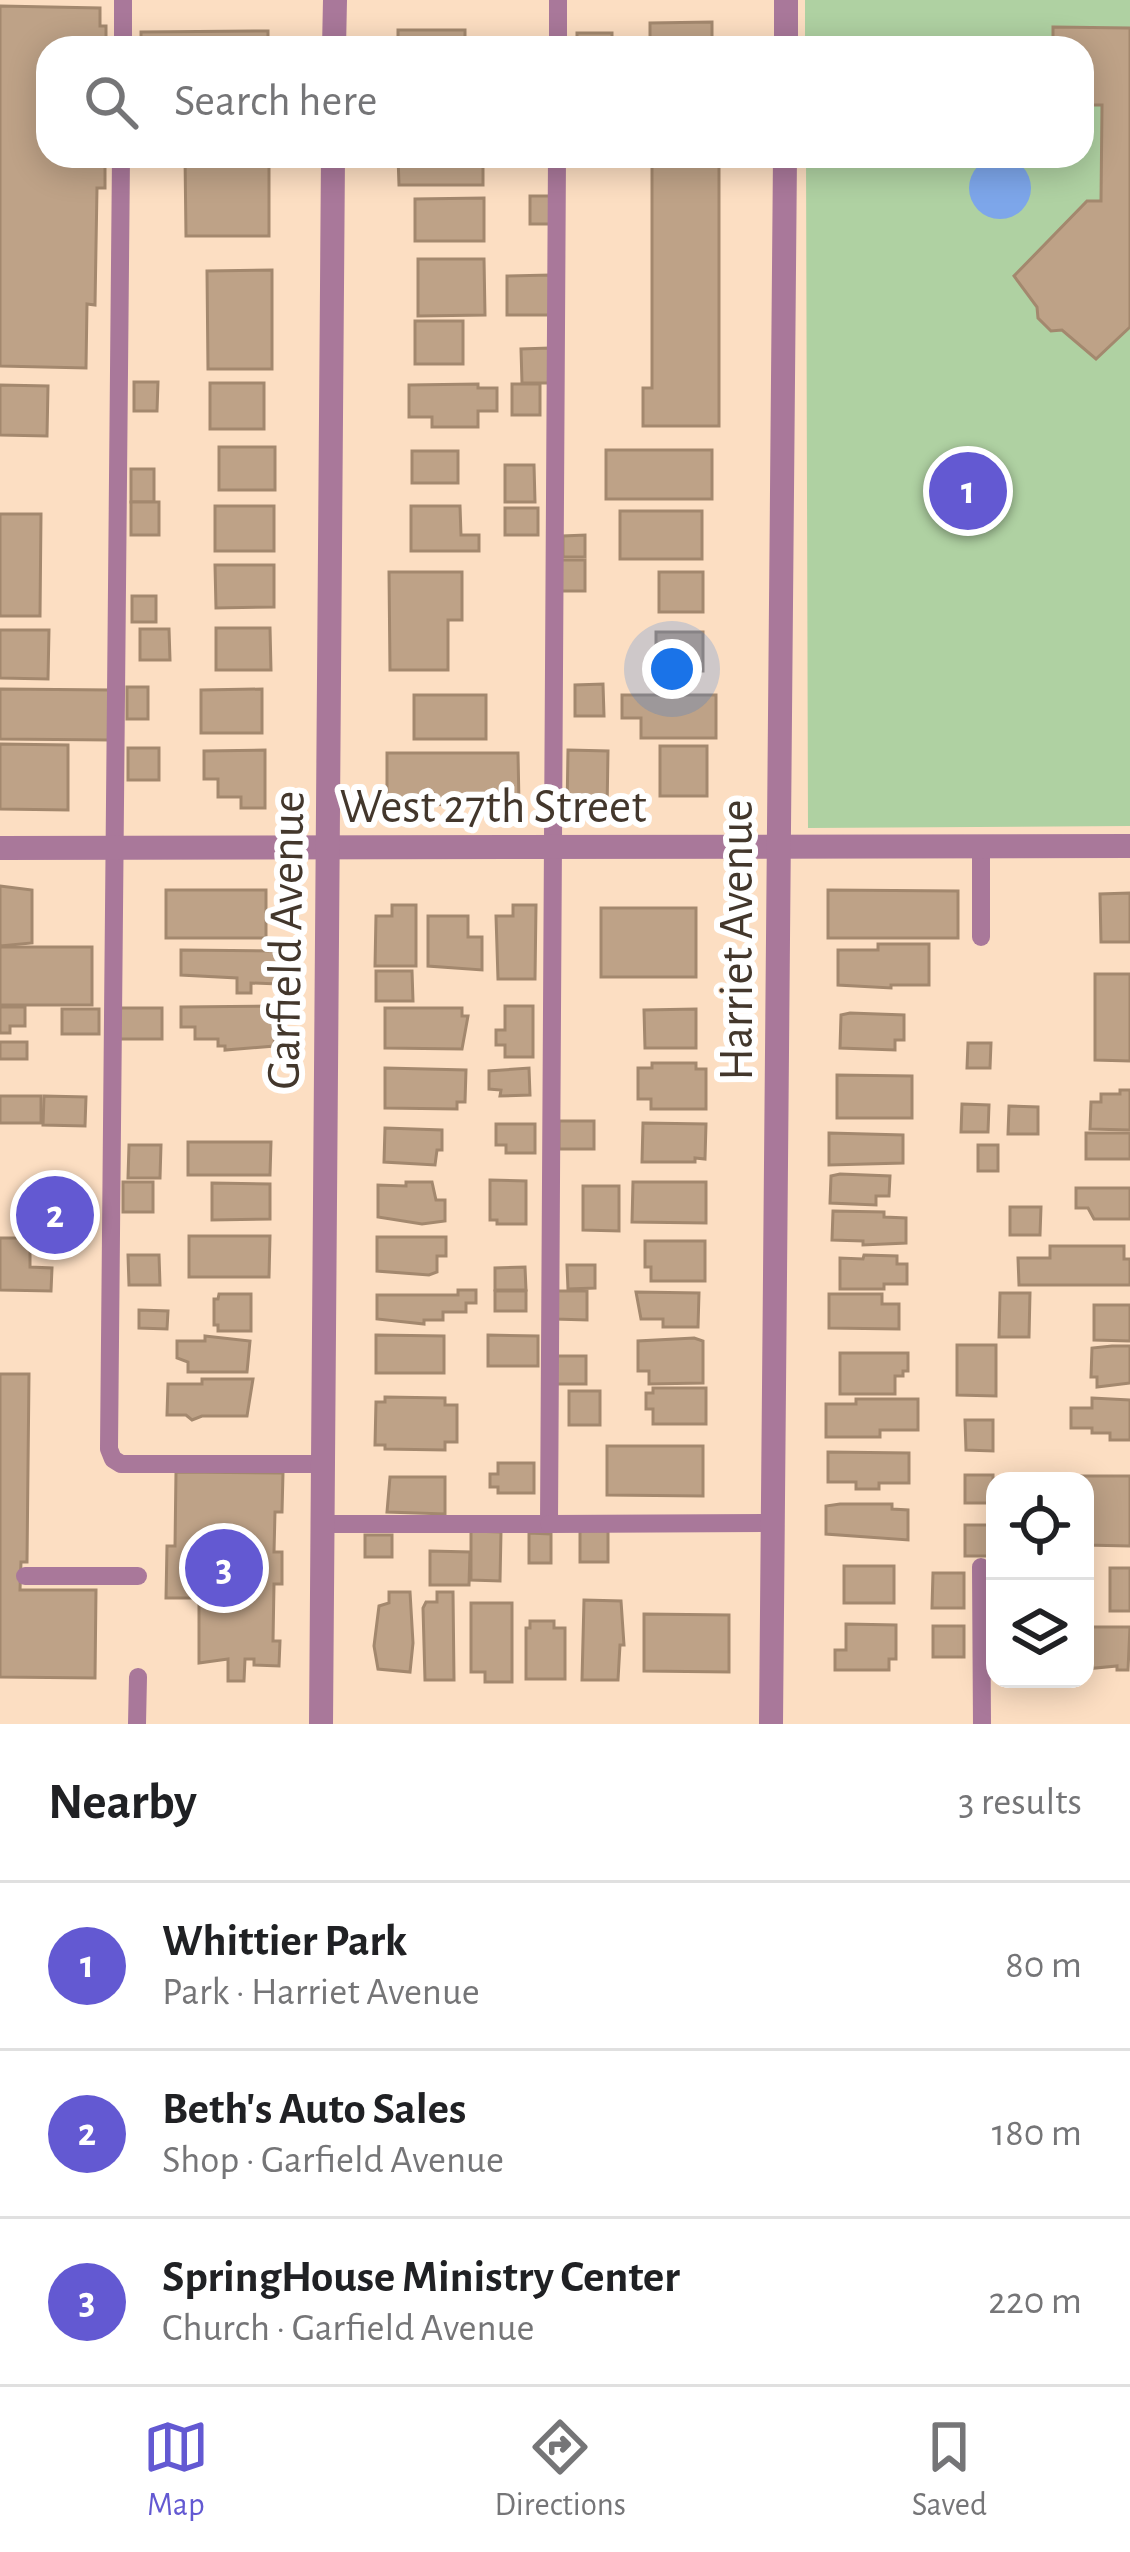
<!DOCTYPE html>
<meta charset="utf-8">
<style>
:root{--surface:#fff;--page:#f6f6f6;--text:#202124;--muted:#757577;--line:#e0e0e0;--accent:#6359d2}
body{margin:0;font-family:"Alegreya Sans",sans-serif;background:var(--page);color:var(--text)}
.controls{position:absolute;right:36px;bottom:36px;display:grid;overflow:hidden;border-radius:24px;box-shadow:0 6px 30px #0003}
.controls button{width:108px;height:108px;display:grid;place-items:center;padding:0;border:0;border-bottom:3px solid var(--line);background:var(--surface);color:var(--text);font:60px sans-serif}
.you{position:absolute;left:672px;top:669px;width:42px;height:42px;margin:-30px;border:9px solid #fff;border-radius:50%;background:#1a73e8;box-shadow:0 0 0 18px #1a73e833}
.badge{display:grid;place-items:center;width:78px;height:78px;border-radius:50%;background:var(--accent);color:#fff;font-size:39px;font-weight:700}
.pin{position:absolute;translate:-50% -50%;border:6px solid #fff;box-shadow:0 3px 12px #0006}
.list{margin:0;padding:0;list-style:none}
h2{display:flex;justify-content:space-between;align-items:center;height:156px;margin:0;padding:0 48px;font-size:51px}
h2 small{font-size:39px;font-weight:400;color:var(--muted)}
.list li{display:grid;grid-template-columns:78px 1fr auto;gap:36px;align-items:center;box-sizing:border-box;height:168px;padding:0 48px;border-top:3px solid var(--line)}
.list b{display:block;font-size:45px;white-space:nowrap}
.list p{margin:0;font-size:39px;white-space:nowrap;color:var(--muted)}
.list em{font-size:39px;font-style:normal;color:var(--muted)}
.icon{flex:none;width:66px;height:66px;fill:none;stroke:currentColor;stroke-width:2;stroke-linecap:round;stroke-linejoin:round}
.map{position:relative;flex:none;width:1130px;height:1724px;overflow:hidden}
.search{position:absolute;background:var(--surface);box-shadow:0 6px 30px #0003;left:36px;right:36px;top:36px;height:132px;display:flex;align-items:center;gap:30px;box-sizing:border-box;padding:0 42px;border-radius:36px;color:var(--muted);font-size:45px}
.sheet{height:660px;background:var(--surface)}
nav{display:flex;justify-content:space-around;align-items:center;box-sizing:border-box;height:168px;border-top:3px solid var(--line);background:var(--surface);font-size:33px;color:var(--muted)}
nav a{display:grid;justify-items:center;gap:6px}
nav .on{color:var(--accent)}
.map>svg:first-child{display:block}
.green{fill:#afd1a2}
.water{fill:#7da6ea}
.building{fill:#bea287;stroke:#a3886e;stroke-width:3}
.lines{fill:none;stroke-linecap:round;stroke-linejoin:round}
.lane{stroke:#a9789a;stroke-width:18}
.street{stroke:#a9789a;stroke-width:24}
.labels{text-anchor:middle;stroke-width:12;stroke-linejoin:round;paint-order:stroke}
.street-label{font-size:48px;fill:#43372c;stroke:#fff}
</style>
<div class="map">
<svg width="1130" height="1724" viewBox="0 0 1130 1724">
<rect width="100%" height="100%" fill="#fcdec2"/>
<polygon class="green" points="805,0 1130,0 1130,826 808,828 806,156 1082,156 1082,48 805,48"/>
<circle class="water" cx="1000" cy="188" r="31"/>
<g class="building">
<polygon points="0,6 100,8 100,26 106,26 106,48 48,48 48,156 98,156 98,162 105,162 105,188 97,188 95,305 87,304 86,368 0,366"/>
<polygon points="712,22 712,48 650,48 650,23"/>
<polygon points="1053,27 1130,28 1130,327 1096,359 1062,330 1051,331 1038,318 1037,307 1014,276 1087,201 1101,201 1102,105 1082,105 1082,48 1053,48"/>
<rect x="398" y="30" width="67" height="18"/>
<polygon points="268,31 268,48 141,48 141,32"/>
<rect x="577" y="33" width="35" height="15"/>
<polygon points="185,156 269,156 269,236 186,236"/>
<polygon points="398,156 483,156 483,185 399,185"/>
<polygon points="652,156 719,156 719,426 643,426 643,388 652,388"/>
<rect x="530" y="196" width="20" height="28"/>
<polygon points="484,198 484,241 415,241 415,199"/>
<polygon points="418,259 484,259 485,315 418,316"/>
<polygon points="272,270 272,369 208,369 207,271"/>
<polygon points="550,275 551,315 507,315 507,276"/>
<rect x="415" y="321" width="48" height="43"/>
<polygon points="549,348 549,383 522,383 521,349"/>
<polygon points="134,382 158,382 157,411 134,411"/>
<rect x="210" y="383" width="54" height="46"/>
<polygon points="478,384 478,388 497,388 497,411 478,411 478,427 432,427 432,417 409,417 409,385"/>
<rect x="512" y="384" width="28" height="31"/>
<polygon points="0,385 48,386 47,436 0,435"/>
<rect x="219" y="447" width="56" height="43"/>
<rect x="606" y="450" width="106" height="49"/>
<rect x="412" y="451" width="46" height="32"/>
<polygon points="505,465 534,465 535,502 505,502"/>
<rect x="131" y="469" width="23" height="33"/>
<rect x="131" y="502" width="28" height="33"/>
<rect x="215" y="506" width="59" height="45"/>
<polygon points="411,506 460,506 461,535 479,535 479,551 411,551"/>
<rect x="505" y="508" width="33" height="27"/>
<rect x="620" y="511" width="82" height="48"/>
<polygon points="0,514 41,514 40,616 0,616"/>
<polygon points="585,535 585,557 563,557 563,536"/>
<rect x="561" y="560" width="24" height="31"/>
<polygon points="215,565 274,565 274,607 216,608"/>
<polygon points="389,572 462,572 462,620 448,620 448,670 390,670"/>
<rect x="659" y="572" width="44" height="40"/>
<rect x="132" y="596" width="24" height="26"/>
<polygon points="216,628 270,628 271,670 216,670"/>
<polygon points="140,629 169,629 170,660 140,660"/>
<polygon points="0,630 49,630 48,679 0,678"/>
<rect x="656" y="632" width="47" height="39"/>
<polygon points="603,684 604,716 575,716 575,685"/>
<rect x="127" y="687" width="21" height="32"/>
<polygon points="0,689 111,690 110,740 0,739"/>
<polygon points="262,689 262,733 201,733 201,690"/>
<rect x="414" y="695" width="72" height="44"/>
<polygon points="622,695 716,695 716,738 641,738 641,718 622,718"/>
<polygon points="0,744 68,745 68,810 0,809"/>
<rect x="660" y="746" width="47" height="50"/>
<rect x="128" y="748" width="31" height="32"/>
<polygon points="265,750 265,808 241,808 241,797 218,797 218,779 204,779 204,751"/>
<polygon points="568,750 608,751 607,811 567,811"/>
<polygon points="387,753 518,753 519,804 387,805"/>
<polygon points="0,886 32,890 32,943 0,946"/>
<rect x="166" y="890" width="100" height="48"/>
<polygon points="828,890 958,891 958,938 828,938"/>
<polygon points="1130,893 1130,942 1101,942 1100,894"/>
<polygon points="392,905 416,905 416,966 375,966 376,916 392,916"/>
<polygon points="513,905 536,905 535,979 498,979 496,916 513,916"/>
<rect x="601" y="908" width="95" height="69"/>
<polygon points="428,916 468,916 468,937 482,937 482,970 428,966"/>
<polygon points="878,944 929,944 929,985 891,985 891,988 838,985 838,950 878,950"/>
<rect x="0" y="947" width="92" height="58"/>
<polygon points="181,950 279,951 278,984 251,983 251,993 237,993 237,978 181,975"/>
<polygon points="376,971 412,971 413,1001 376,1001"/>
<polygon points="1095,974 1130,974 1130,1061 1095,1060"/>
<polygon points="274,1006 277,1010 274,1046 225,1050 225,1046 218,1046 218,1039 195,1039 195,1027 181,1027 181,1007"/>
<polygon points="505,1006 533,1006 533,1057 505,1057 505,1045 496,1045 496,1030 505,1030"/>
<polygon points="0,1007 25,1007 25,1026 10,1026 10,1033 0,1033"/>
<rect x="119" y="1008" width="43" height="31"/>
<polygon points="385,1008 462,1008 462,1016 468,1016 462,1049 385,1048"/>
<rect x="62" y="1009" width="37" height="25"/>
<polygon points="696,1009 696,1048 645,1048 644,1010"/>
<polygon points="850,1013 904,1015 904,1040 895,1040 895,1050 840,1048 841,1015"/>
<rect x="0" y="1042" width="27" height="17"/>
<polygon points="968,1043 991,1043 990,1068 967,1068"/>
<polygon points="652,1063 696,1063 696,1069 706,1069 706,1109 651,1109 651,1099 638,1099 638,1068 652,1068"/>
<polygon points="385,1068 466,1070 465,1102 457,1102 457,1109 385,1108"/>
<polygon points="529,1068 530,1095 500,1096 501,1090 489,1089 489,1071"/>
<polygon points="837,1075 912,1076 912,1118 837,1118"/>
<polygon points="1120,1090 1130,1090 1130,1130 1090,1129 1091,1102 1101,1102 1101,1094 1120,1094"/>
<rect x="0" y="1096" width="41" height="27"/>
<polygon points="44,1096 86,1097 85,1126 43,1125"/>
<polygon points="962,1104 989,1105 988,1132 961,1132"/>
<polygon points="1009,1106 1038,1107 1038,1134 1008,1134"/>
<rect x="559" y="1121" width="35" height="28"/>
<polygon points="643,1123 706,1124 705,1159 695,1158 695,1162 642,1162"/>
<polygon points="496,1124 535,1124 535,1153 506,1153 506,1145 496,1145"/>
<polygon points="385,1128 442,1130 442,1150 437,1150 435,1165 384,1162"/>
<polygon points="829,1133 903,1135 903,1163 829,1165"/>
<rect x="1086" y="1133" width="44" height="26"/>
<polygon points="188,1142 271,1142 270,1175 188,1175"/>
<polygon points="129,1145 161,1145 160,1178 128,1178"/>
<rect x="978" y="1145" width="20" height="26"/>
<polygon points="840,1174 890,1176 889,1196 876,1196 876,1205 830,1203 831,1176"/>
<polygon points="490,1180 526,1181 526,1224 497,1224 497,1220 490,1220"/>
<rect x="123" y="1182" width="30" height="30"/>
<polygon points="406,1182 432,1182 436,1200 445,1200 445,1221 422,1224 378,1217 378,1185 406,1186"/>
<polygon points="633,1182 706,1182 706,1223 632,1222"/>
<polygon points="212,1183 270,1184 270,1219 212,1220"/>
<polygon points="583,1186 619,1186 619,1231 583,1230"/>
<polygon points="1076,1188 1130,1188 1130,1219 1094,1219 1088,1208 1076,1208"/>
<polygon points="84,1199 85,1237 65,1237 64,1231 27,1232 26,1200"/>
<polygon points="1010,1207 1041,1207 1040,1235 1010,1235"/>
<polygon points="833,1211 884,1212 884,1217 906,1218 906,1243 863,1245 863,1241 832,1240"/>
<polygon points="189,1236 270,1236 269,1277 189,1277"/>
<polygon points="377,1237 446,1237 446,1256 437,1256 437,1272 429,1275 377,1271"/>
<polygon points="0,1238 30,1238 30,1267 52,1268 51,1291 0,1290"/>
<polygon points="645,1241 705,1241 705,1281 651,1281 651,1267 645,1267"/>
<polygon points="1050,1246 1124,1246 1124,1259 1130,1259 1130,1285 1019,1285 1018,1258 1050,1258"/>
<polygon points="128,1255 159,1255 160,1285 129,1285"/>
<polygon points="864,1255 897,1256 897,1264 907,1264 907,1284 884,1284 884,1289 840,1289 840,1258 863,1259"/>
<polygon points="567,1265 595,1265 595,1288 568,1289"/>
<polygon points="525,1267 526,1290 495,1290 495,1268"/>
<polygon points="458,1290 476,1290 476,1303 466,1303 466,1312 443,1312 443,1320 424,1320 424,1324 377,1319 377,1295 458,1295"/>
<rect x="495" y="1291" width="31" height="20"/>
<polygon points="555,1291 587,1291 587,1320 555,1319"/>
<polygon points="636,1292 699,1293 698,1327 663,1327 663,1319 641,1319"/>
<polygon points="1000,1293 1030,1293 1029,1337 999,1337"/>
<polygon points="219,1294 251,1294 251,1331 218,1331 218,1325 214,1325 214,1299 218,1299"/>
<polygon points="829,1294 882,1294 882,1304 899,1304 899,1329 829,1328"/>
<polygon points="1094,1305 1130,1305 1130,1341 1094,1340"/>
<polygon points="139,1310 168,1311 167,1329 139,1328"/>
<polygon points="376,1335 444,1336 444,1373 376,1373"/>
<polygon points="488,1335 538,1336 538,1366 488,1366"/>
<polygon points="205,1336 250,1341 247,1372 188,1372 188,1362 177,1358 177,1341 205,1341"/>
<polygon points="694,1338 703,1341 703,1383 649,1384 649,1371 638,1371 638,1341"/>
<polygon points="957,1345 996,1345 996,1396 957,1395"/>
<polygon points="1112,1346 1130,1346 1130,1383 1097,1387 1097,1377 1091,1377 1092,1348"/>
<polygon points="840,1353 908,1353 908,1371 903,1371 903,1376 895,1376 895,1394 840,1394"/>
<rect x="555" y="1356" width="31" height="28"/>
<polygon points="0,1374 29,1374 27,1562 21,1562 20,1590 96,1590 95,1678 0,1677"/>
<polygon points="202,1379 253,1379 247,1416 202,1416 192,1420 186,1415 167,1415 168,1384 202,1384"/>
<polygon points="653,1388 706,1388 706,1424 653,1424 653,1409 646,1409 646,1393 653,1393"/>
<rect x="569" y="1391" width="31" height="34"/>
<polygon points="385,1397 445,1398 445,1405 457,1405 457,1442 445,1442 445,1450 385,1449 385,1445 375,1445 376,1402 385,1402"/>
<polygon points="1092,1398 1130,1400 1130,1440 1110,1440 1110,1433 1092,1433 1092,1428 1071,1428 1071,1408 1092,1408"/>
<polygon points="856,1399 918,1399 918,1430 880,1430 880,1437 826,1437 826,1404 856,1404"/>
<polygon points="965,1420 993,1420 993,1451 966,1450"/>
<polygon points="607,1446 703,1446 703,1496 607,1495"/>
<polygon points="828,1452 909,1453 909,1483 879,1483 879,1489 856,1489 856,1482 828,1482"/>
<polygon points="498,1463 534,1463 534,1493 498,1493 498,1487 490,1487 490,1474 498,1474"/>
<polygon points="176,1472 283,1473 282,1512 275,1512 274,1552 282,1552 282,1584 274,1584 273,1641 280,1641 279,1666 254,1665 254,1659 245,1659 244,1681 228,1681 228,1659 199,1663 199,1598 166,1598 167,1546 175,1546"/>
<rect x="965" y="1475" width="28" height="28"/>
<polygon points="1081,1476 1130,1476 1130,1546 1085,1545 1085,1481 1081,1481"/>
<polygon points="390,1477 445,1477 445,1514 387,1512"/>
<polygon points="840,1504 892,1504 892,1509 908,1510 908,1540 826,1534 826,1506"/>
<polygon points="965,1525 994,1525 993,1556 965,1556"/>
<polygon points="471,1531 501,1532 500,1581 471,1580"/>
<rect x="580" y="1531" width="28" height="31"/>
<polygon points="529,1533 551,1534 551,1563 529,1563"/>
<rect x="365" y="1535" width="27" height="22"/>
<polygon points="430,1551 470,1552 469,1585 430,1585"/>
<rect x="844" y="1566" width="50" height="37"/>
<rect x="1110" y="1568" width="20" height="43"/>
<polygon points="933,1573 964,1573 964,1608 932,1608"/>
<polygon points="389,1592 410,1592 413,1643 410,1672 378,1669 374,1646 379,1606 389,1603"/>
<polygon points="437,1592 453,1592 454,1680 425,1680 423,1608 426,1602 437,1602"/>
<polygon points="584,1600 621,1601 624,1645 620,1645 618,1680 582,1680"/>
<polygon points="471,1603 512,1603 512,1682 485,1682 485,1672 471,1672"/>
<polygon points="644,1614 729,1615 729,1672 644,1671"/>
<polygon points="530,1621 554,1621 554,1628 565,1628 565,1679 526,1679 526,1628 530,1628"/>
<polygon points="846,1624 896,1625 896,1659 889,1659 889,1670 835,1670 835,1650 846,1650"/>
<rect x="933" y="1626" width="31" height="31"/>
<polygon points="1085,1627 1130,1627 1128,1670 1117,1670 1117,1666 1085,1669"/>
</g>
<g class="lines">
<g class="lane">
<polyline points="123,48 123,0"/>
<polyline points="558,48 558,0"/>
<polyline points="121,156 109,1449 113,1459 121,1464 321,1464"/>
<polyline points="981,846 981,937"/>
<polyline points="321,1524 549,1524 557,156"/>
<polyline points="549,1524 773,1523"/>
<polyline points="981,1567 982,1724"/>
<polyline points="25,1576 138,1576"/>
<polyline points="137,1724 138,1677"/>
</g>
<g class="street">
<polyline points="334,48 335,0"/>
<polyline points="786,48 786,0"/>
<polyline points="0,848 1130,846"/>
<polyline points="321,1724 333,156"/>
<polyline points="771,1724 785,156"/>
</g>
</g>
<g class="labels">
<g class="street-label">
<text x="493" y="822">West 27th Street</text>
<text transform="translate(284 940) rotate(-89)" y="17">Garfield Avenue</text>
<text transform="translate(735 940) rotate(-90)" y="17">Harriet Avenue</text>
</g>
</g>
</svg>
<div class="controls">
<button><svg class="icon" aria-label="locate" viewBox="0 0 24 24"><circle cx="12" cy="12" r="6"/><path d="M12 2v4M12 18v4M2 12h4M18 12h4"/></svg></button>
<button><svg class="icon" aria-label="layers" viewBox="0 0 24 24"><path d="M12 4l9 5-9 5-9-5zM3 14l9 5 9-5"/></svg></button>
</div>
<div class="you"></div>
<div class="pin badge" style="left:968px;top:491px">1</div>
<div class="pin badge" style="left:55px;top:1215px">2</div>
<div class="pin badge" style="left:224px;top:1568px">3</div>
<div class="search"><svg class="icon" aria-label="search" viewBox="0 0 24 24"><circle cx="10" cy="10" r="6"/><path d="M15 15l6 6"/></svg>Search here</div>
</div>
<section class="sheet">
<h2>Nearby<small>3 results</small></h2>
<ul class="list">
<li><span class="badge">1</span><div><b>Whittier Park</b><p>Park · Harriet Avenue</p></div><em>80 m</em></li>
<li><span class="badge">2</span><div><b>Beth's Auto Sales</b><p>Shop · Garfield Avenue</p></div><em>180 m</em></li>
<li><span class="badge">3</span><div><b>SpringHouse Ministry Center</b><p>Church · Garfield Avenue</p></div><em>220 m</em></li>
</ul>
</section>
<nav>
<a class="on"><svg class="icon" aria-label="map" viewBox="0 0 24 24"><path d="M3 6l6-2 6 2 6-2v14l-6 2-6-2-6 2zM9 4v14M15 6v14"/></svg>Map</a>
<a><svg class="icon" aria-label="directions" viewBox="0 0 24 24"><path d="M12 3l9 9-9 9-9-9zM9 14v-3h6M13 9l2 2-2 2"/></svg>Directions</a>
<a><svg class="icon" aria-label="saved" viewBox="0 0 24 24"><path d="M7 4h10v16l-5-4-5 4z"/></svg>Saved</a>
</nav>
